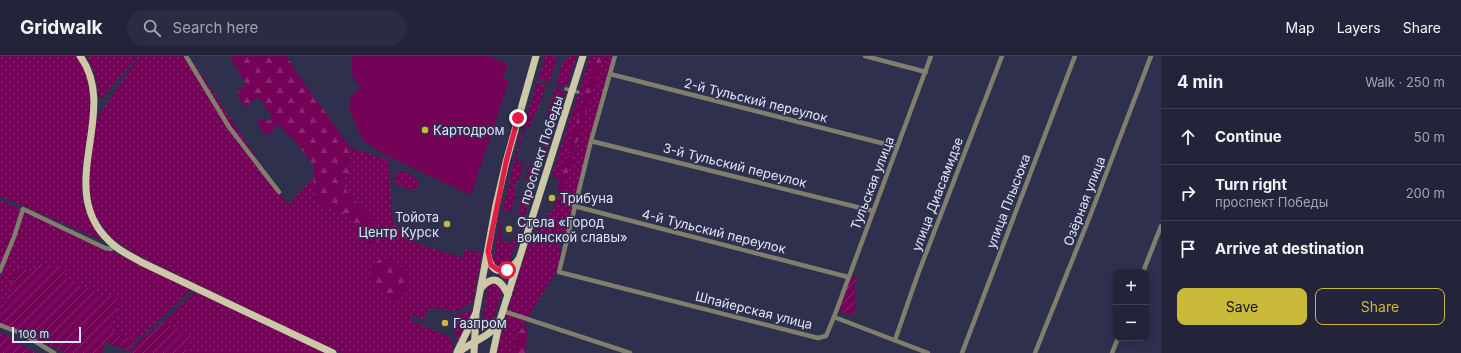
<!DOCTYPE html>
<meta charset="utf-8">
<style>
:root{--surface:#23243a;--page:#2b2c42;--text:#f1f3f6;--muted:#a3a4af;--line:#404154;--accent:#caba3a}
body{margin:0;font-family:Inter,sans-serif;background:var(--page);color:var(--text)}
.controls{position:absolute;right:12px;bottom:12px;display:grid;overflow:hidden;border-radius:8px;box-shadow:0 2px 10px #0003}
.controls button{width:36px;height:36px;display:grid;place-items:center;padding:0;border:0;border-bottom:1px solid var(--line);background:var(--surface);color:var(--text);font:20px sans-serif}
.scale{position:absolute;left:12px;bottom:10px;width:69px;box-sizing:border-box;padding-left:4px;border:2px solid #e1e3f6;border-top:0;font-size:11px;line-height:14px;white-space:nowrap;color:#e1e3f6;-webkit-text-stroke:3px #2f304e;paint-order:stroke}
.stop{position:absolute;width:12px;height:12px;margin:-9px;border:3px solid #e11d48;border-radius:50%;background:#fff}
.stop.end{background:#e11d48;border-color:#fff;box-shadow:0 1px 4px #0008}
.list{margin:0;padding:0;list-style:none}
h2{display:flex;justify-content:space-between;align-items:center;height:52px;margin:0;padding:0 16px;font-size:17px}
h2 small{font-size:13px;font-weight:400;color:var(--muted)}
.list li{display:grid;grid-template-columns:26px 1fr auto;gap:12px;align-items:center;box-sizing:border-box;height:56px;padding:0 16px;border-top:1px solid var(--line)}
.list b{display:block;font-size:15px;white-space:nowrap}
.list p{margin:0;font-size:13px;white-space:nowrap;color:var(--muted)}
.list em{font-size:13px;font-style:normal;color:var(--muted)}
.actions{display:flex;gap:8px;padding:12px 16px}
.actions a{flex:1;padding:9px 0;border:1px solid var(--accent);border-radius:8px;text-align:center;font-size:14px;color:var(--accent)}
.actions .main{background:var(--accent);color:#111}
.icon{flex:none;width:22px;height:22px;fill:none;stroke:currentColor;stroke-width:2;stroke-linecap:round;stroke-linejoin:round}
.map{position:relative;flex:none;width:1161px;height:297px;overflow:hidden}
header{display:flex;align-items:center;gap:24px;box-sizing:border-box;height:56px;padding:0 20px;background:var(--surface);border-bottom:1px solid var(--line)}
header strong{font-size:19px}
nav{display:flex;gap:22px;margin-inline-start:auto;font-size:14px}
.search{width:280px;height:36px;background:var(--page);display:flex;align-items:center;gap:10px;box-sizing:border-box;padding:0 14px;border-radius:22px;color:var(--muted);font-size:15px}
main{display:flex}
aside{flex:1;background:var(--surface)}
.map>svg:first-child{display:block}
.grass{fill:url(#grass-dots)}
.forest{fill:url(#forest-firs)}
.garden{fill:url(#garden-furrows)}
.pitch{fill:#740358}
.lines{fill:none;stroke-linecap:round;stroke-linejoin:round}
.pedestrian{stroke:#807f6e;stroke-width:3.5}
.minor{stroke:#807f6e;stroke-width:4.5}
.primary{stroke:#cdc9a8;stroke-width:7}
.route{stroke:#e11d48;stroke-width:5}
.poi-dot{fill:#caba3a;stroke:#2f304e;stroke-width:1.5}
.labels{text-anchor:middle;stroke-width:3;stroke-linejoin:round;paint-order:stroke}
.street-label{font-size:13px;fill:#e1e3f6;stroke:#2f304e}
.poi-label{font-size:13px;fill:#e1e3f6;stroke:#2f304e;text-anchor:start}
</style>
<header>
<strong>Gridwalk</strong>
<div class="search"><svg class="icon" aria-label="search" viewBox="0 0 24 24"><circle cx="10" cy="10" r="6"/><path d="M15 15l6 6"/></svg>Search here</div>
<nav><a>Map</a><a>Layers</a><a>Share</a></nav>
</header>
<main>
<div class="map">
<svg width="1161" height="297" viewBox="0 0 1161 297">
<defs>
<pattern id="grass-dots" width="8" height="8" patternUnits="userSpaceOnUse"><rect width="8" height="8" fill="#740358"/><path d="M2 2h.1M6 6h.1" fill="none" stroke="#882871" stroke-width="1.8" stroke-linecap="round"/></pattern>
<pattern id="forest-firs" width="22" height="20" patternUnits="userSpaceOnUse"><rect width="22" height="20" fill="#740358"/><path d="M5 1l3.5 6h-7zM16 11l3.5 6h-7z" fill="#882871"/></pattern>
<pattern id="garden-furrows" width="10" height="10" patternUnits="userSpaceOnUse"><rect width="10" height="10" fill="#740358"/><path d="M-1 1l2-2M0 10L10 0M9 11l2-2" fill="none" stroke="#882871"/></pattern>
</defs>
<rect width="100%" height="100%" fill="#2f304e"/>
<g class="grass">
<path d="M0,0h76c3,3 6,6 8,10 2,3 3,8 4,11 12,44 -17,90 -2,134 5,13 14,22 23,32l-109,-47z"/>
<path d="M86,0h52l-36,42h-2l-2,-2c0,-15 -4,-28 -12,-40z"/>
<polygon points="139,0 189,0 288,149 314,121 313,131 319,148 343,157 370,188 365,155 348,138 342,125 349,119 350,91 388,104 393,167 418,188 463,202 465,193 482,197 473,244 470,248 457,255 431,252 427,256 424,263 411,259 409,264 450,281 454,290 451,297 342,297 277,267 137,199 112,182 98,165 93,155 89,127 89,107 97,62"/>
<polygon points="545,0 555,0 557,3 549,26 538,23"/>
<polygon points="570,0 577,0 566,32 556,28 563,5 567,4"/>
<polygon points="590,0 613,0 565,183 562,183 559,195 562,196 556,216 518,277 515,297 497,297 506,260 526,195 531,186 539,186 542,178 536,173 537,161 546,164 549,155 554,154 560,135 557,132 559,123 552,120"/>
<polygon points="537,26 546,29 537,56 535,56 530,71 526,70 516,104 522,107 523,109 519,124 516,125 514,135 516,137 512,154 508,156 503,155 514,105"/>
<polygon points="555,32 565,35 524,161 520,161 518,158 522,139 525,138 528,130 525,126 529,111 532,109 538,111 549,77 545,75 550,60 547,59"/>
<path d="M399,115c6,-1 18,6 20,12l-2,5 -5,2 -16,-5 -1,-7z"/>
<polygon points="0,144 21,154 12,181 0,209"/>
<polygon points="24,155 192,233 145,277 134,285 110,274 121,243 105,240 64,222 66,213 52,212 34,216 18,211 11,234 0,260 0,221"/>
<path d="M502,160h1c-1,8 -8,35 11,24l7,-19 2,1 -14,42c-6,6 -12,2 -16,-4z"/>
<polygon points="492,227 497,228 502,234 493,266 481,275 488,229"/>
<polygon points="195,236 327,297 185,297 191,281 163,266"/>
<path d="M468,255h3l1,2 -14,27c-5,-6 -7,-19 0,-25 3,-2 7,-3 10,-4z"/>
</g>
<g class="forest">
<polygon points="230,0 287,0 296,16 350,91 349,119 342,125 348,138 365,155 379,173 381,181 378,185 370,188 343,157 319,148 313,131 314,110 296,86 277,68 270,78 265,78 257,67 262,62 270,65 272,61 259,41 244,51 237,36 246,29"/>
<polygon points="596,0 603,0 563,133 560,135 557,132"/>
<path d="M381,202l23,9c8,14 2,22 -7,34l-7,-1 -21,-22 2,-11z"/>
<path d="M525,270l3,3 -3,24h-10c1,-9 1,-23 10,-27z"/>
</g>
<g class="garden">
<polygon points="37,206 51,212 53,208 67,213 65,222 104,240 107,237 121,243 110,274 134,285 130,296 106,286 102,297 66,297 0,267 0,260 11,234 9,233 18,211 34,216"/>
<path d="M853,220l4,1c-1,5 -3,12 -2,17 1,8 4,15 -4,21l-10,-3 -1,-4 9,-29z"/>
<polygon points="163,266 192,281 185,297 132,297 135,288"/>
<polygon points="0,276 36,297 0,297"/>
</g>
<path class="pitch" d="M352,0h139l1,2 16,6 -5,14 6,3 -38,114 -82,-38 -26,-16 -13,-30v-11l5,-8 8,-5c-14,-7 -11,-17 -11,-31z"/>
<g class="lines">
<polyline class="pedestrian" points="566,33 578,36"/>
<g class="minor">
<polyline points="186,0 229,71 279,136"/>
<polyline points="615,0 591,85 559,216 818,282 826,280 834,261 928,297"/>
<polyline points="865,0 926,16"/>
<polyline points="610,18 897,91"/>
<polyline points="591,85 873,155"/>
<polyline points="574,150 848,221"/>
<polyline points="0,215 14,181 23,153 105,192 111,193 115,190"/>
<polyline points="1143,216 1161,170"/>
<polyline points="503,255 630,297"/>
<polyline points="834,261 931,0"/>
<polyline points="0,269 23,278 54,297"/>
<polyline points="895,284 918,218 1002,0"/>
<polyline points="962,297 1075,0"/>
<polyline points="1035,297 1090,160 1151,0"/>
<polyline points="1112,297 1118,282"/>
</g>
<g class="primary">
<path d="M80,0c42,57 -31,137 35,190 8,7 18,11 26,16l192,91"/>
<path d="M488,199c3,21 20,19 30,5"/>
<path d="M481,232c13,-14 20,-8 27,7"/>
<polyline points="457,296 475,259"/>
<path d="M458,297c12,-11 33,-16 41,-31"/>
<polyline points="474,297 476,257 496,149 506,106 536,0"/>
<polyline points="493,297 500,264 583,0"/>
</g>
</g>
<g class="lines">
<polyline class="route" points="507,214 498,214 491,209 488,195 506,106 518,62"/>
</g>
<g class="poi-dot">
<circle cx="425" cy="74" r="4"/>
<circle cx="552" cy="142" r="4"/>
<circle cx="447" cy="168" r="4"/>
<circle cx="509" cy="173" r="4"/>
<circle cx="445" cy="267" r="4"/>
</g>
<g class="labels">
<g class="street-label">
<text transform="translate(756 44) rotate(14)" y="5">2-й Тульский переулок</text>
<text transform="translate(541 94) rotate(-72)" y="5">проспект Победы</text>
<text transform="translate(735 109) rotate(14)" y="5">3-й Тульский переулок</text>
<text transform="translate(872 127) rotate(-69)" y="5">Тульская улица</text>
<text transform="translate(937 138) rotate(-69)" y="5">улица Диасамидзе</text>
<text transform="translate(1008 145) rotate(-69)" y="5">улица Плысюка</text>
<text transform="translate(1084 145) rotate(-69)" y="5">Озёрная улица</text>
<text transform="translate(714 175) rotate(14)" y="5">4-й Тульский переулок</text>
<text transform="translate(754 254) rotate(14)" y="5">Шпайерская улица</text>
</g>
<g class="poi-label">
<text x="433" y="79">Картодром</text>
<text x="560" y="147">Трибуна</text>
<text x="439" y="166" text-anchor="end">Тойота<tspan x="439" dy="15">Центр Курск</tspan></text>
<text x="517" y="171">Стела «Город<tspan x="517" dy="15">воинской славы»</tspan></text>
<text x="453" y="272">Газпром</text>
</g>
</g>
</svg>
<div class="controls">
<button>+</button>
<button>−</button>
</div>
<div class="scale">100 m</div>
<div class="stop" style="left:507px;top:214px"></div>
<div class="stop end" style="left:518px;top:62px"></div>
</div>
<aside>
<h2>4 min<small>Walk · 250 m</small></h2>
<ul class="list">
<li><svg class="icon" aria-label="ahead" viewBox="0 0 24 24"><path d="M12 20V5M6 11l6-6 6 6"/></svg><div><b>Continue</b></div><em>50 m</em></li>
<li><svg class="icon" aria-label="right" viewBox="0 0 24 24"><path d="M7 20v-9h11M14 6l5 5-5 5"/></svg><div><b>Turn right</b><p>проспект Победы</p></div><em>200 m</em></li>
<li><svg class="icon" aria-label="arrive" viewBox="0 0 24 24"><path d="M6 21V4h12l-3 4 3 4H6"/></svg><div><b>Arrive at destination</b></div></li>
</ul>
<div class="actions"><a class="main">Save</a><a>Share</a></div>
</aside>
</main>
